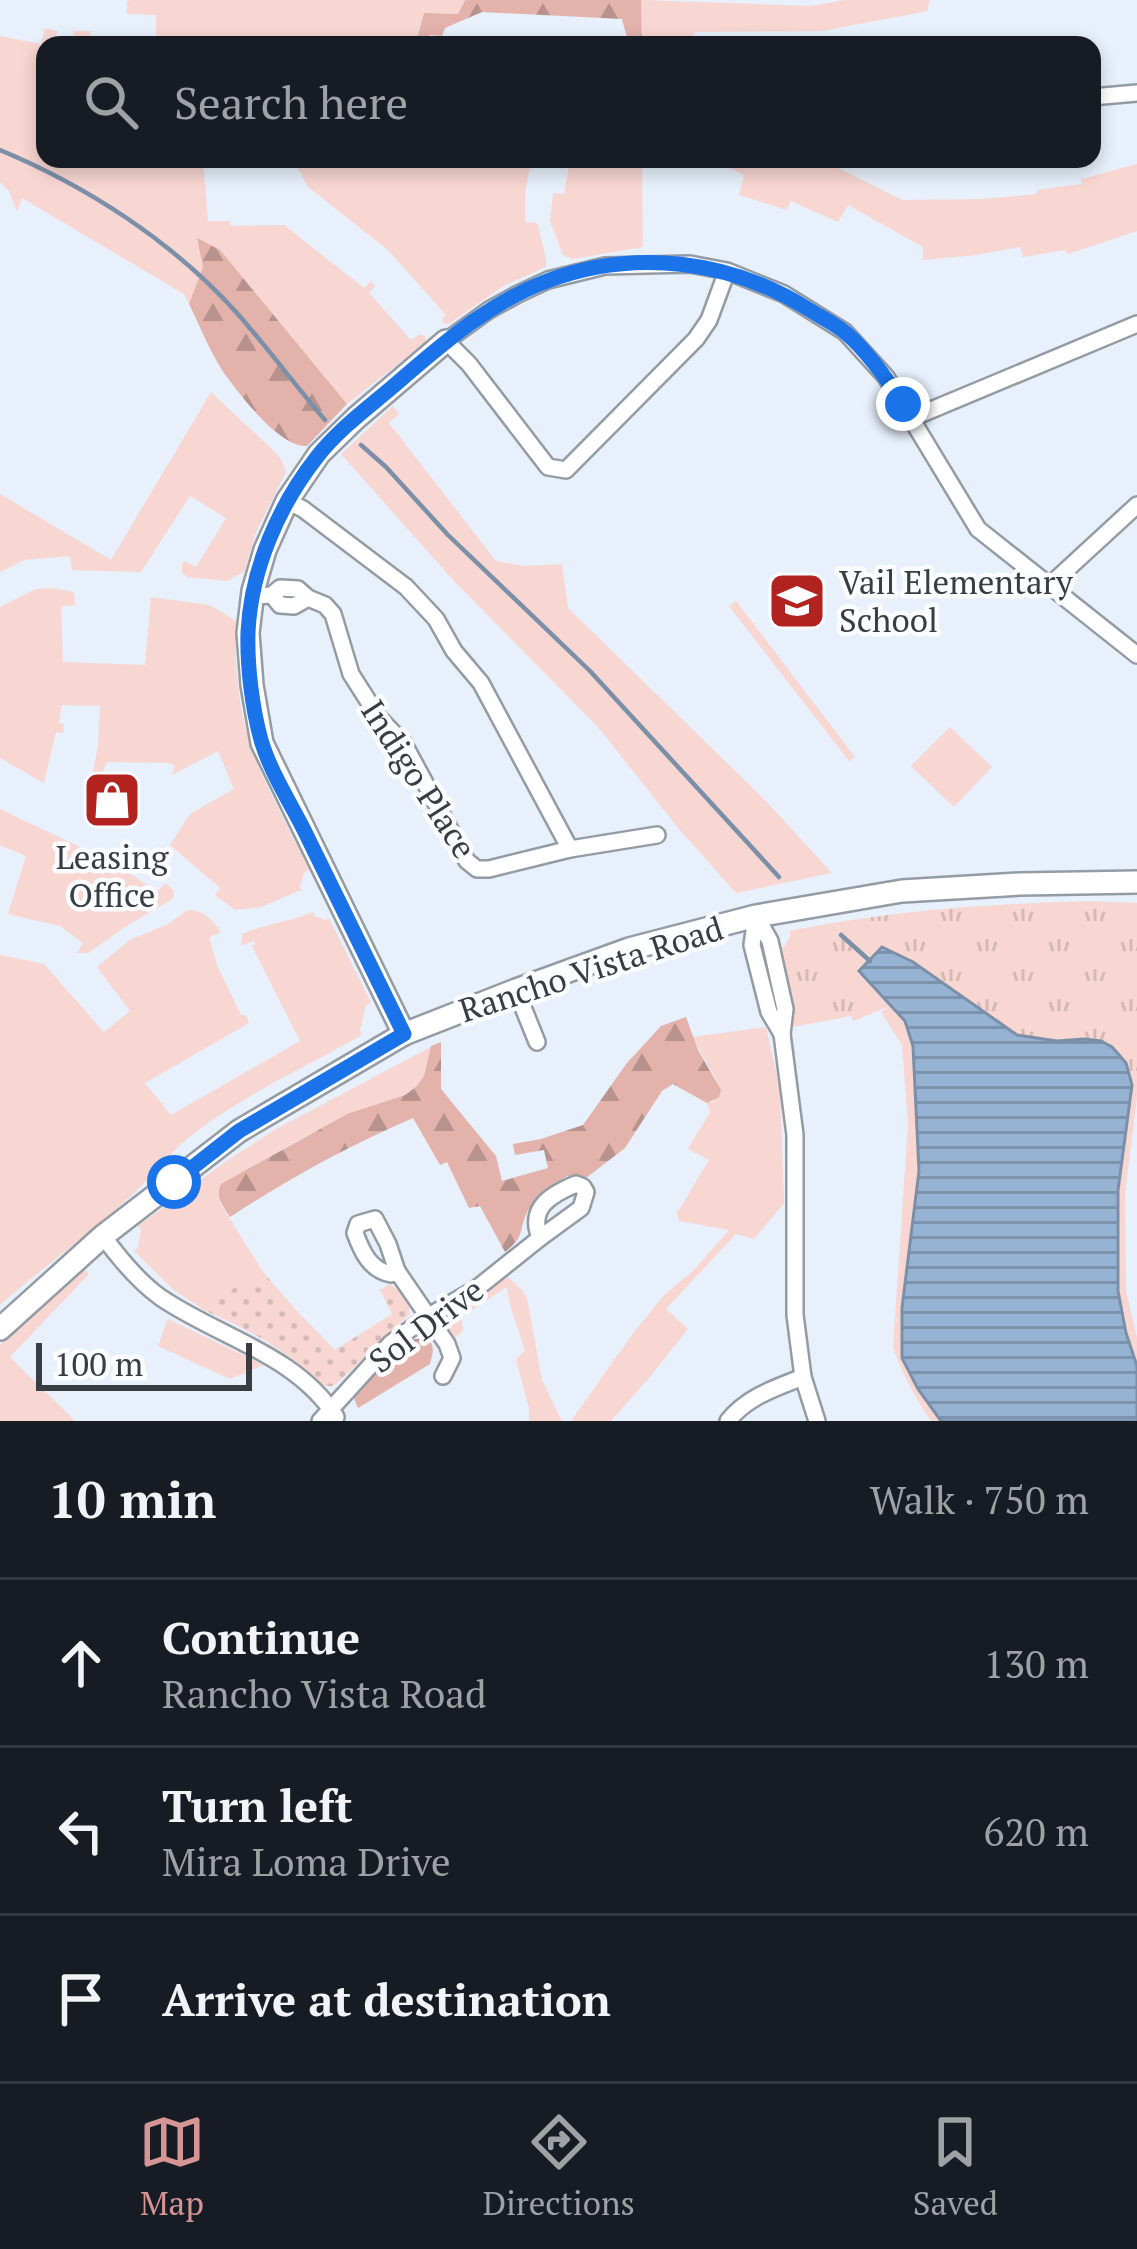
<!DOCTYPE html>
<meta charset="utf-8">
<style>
:root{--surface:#171b24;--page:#242831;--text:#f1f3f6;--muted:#9ea1a6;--line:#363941;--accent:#d59595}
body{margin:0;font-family:"PT Serif",serif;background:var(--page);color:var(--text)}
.scale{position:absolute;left:36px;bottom:30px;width:216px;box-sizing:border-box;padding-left:12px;border:6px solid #393d41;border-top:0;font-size:33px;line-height:42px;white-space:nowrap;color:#393d41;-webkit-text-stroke:9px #fbfcff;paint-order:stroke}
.stop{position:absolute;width:36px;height:36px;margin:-27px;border:9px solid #1a73e8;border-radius:50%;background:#fff}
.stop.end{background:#1a73e8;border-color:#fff;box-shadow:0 3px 12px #0008}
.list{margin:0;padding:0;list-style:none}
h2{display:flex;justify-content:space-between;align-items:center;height:156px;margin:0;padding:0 48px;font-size:51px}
h2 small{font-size:39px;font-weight:400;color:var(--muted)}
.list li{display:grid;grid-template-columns:78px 1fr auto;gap:36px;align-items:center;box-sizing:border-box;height:168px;padding:0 48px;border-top:3px solid var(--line)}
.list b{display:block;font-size:45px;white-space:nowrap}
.list p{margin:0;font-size:39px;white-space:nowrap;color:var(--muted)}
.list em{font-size:39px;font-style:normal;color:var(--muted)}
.icon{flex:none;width:66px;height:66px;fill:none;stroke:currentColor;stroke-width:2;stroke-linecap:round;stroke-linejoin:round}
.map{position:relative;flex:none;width:1137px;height:1421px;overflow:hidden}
.search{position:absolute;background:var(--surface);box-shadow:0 6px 18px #0003;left:36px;right:36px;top:36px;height:132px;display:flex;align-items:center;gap:30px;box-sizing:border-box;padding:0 42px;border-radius:24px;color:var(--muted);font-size:45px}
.sheet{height:660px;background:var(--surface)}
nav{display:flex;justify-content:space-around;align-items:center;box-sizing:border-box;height:168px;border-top:3px solid var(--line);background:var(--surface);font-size:33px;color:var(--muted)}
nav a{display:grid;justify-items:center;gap:6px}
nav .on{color:var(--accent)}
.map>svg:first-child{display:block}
.grass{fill:#f8d6d1}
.forest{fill:url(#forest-firs)}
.park{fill:url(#park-tufts)}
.garden{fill:url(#garden-dots)}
.water{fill:url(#water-rules);stroke:#7b90a8;stroke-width:3}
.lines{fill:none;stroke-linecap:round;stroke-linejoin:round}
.stream{stroke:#7b90a8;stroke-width:4.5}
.street-casing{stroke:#939ba4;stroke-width:20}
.secondary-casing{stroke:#939ba4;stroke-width:26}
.street{stroke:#fff;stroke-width:15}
.secondary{stroke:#fff;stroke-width:21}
.route{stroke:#1a73e8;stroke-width:15}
.labels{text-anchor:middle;stroke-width:9;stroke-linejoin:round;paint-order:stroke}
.poi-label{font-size:33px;fill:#393d41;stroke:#fbfcff;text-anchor:start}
.street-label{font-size:33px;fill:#393d41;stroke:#fbfcff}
</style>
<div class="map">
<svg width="1137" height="1421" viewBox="0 0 1137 1421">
<defs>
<pattern id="forest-firs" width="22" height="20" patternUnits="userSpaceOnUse" patternTransform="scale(3)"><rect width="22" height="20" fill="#e2b2ab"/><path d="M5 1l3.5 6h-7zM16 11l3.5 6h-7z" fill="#b8928d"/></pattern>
<pattern id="park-tufts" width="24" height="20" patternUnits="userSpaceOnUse" patternTransform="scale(3)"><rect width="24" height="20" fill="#f8d6d1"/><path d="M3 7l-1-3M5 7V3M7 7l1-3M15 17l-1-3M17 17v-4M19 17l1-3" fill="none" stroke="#d5b9b5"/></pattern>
<pattern id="garden-dots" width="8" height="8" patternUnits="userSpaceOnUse" patternTransform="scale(3)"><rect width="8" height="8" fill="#f8d6d1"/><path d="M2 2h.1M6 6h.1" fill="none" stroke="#d5b9b5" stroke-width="1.8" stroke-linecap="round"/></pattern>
<pattern id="water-rules" width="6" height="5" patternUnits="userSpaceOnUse" patternTransform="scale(3)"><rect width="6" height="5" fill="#97b3d4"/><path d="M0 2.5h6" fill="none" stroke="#7c93ae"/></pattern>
</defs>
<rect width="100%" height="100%" fill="#e7f0fb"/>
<g class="grass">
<polygon points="131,0 465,0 458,14 424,13 414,45 346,45 308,38 307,45 72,45 74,31 90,31 91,44 139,45 141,38 156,36 156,15 127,14 127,1"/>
<polygon points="641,0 811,6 845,0 929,0 928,11 822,31 695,32 690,45 642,45"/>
<polygon points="45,28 57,31 56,43 45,45 37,114 45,117 45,159 203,159 208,221 230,221 231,226 284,225 364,288 371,281 375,286 369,293 411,340 420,334 425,336 426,342 347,404 220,250 203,267 189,304 184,294 22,198 17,211 9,191 0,182 0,36 41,44"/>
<polygon points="293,159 531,159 525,194 525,222 536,223 538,225 546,259 546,267 505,285 450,323 444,324 442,319 446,315 388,250 308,187"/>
<polygon points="570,159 642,159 643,247 573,259 563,255 550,221 553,193 564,194"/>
<polygon points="666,159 820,159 903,200 983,199 1037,194 1037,190 1081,184 1081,179 1137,164 1137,231 1068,254 1065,250 1023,257 1020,247 976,255 923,260 923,247 848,205 838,222 791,201 787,210 739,195 744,175 727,167"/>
<polygon points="211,392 276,453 282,461 286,472 256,532 244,572 227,581 187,577 182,573 182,564 185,561 196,567 226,518 190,496 141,572 72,570 70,556 24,560 0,572 0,494 111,560"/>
<polygon points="393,406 399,414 389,423 496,561 525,566 562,564 568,608 765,800 832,873 736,893 679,829 598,727 453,580 341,454"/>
<path d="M52,588l22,4 1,13 -14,1 2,56 82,3 6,-68 59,8 26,16c-2,47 2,94 20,139 15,38 36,73 53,110l-5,3 -4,13 1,4 -40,17 -26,3 -20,-15 5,-7 -50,-43 20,-31 44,-25 -16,-38 -46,24 3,-9 -5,-3 -63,-1 -15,32 -3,-1 9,-47 2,-40 -38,-1 -3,18 5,1 -1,9 -7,-1 -12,51 -44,-25v-151l36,-18z"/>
<polygon points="736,601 855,757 849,761 729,606"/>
<polygon points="950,727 992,767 954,807 911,766"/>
<polygon points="0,809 118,865 157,892 166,883 173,890 174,898 128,925 88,953 77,953 83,943 60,926 8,914 26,856 0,845"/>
<path d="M188,910c17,0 24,10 33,22l-12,5 8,28 24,50h5l3,8 -104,60 26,32 129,-74 -48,-95 3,-2 -1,-3 -13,5 1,-12c23,-10 48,-12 71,-22l2,4 10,4 4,-2 42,85 -5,2 -6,25 2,5c-58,33 -123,62 -175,104 -19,16 -34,36 -52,53 -42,40 -91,74 -135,113v-350l44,9 60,68 26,-21 -33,-44 34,-28 36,-14z"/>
<path d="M890,1006l15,15 8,25 6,125 -17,137v50l16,31 23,32h-10c-16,-23 -28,-47 -38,-73l15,-224 -6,-79 -21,-33z"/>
<polygon points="766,1027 780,1088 784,1203 754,1239 736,1234 666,1309 688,1329 648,1379 611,1421 571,1421 634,1332 665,1294 693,1271 729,1230 679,1221 677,1213 709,1160 688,1149 710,1112 707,1103 714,1101 717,1081 692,1037"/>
<polygon points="431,1047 424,1076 416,1087 405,1095 347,1114 281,1150 220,1203 263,1272 211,1301 204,1310 175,1291 134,1251 138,1248 141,1230 138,1226 225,1162 276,1129"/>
<path d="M1132,1085h5v13l-12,96 1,97 11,47v28c-8,-24 -16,-48 -19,-73 -8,-69 6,-140 14,-208z"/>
<polygon points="84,1269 89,1274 10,1357 75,1421 0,1421 0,1345"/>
<path d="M508,1277l14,13 5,8 15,82 20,41h-33v-13l-13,-49 9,-8c-6,-23 -16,-41 -18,-64l-46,30 2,14 -11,9 -8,-12c12,-22 43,-37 64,-51z"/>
<polygon points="168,1319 264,1365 230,1379 158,1346"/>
</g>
<g class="forest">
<polygon points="465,0 641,0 642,45 629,45 622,19 482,12 445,28 442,36 430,35 426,45 415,45 424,13 458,14"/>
<path d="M197,238l23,12 127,154 -40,42c-28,1 -67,-51 -83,-73 -14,-21 -24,-47 -35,-69l14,-37z"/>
<path d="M686,1017l12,33 23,40 -2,7 -12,6 -34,-19 -11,7 -37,57 -39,30 -19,-2c-12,9 -30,19 -38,33 -12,20 -1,25 -24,43l-25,-46 -11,2 -22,-46 -7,3 -27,-47c-67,29 -121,59 -183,99 -7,-11 -15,-20 -9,-33l126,-70 58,-19 11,-8 8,-11 7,-30 10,-4v47l55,67 6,25 46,-13 -4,-18 -29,5 -2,-11 28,-5 42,-14 44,-62 34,-37z"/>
<path d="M426,1338c10,7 7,15 4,26l-72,44 -4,-10 2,-8 52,-50z"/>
</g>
<path class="park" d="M1087,901l50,2v182h-5l-6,-22 -42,-24 -27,2 -40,-6 -104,-73 -31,36 8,8 -37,15 -2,-5 -58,11 -14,-79 5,-1 6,-10v-6c98,-20 197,-27 297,-30z"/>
<path class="garden" d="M263,1272l33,38 39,40 57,-36 -12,-24 10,-6c12,9 21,15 19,31 -11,9 -70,69 -76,71 -15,3 -28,-17 -38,-25 -28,-22 -59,-37 -91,-51l7,-9z"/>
<polygon class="water" points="882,947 913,962 1017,1035 1057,1041 1084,1039 1101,1041 1112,1047 1126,1063 1132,1085 1118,1190 1118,1291 1126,1333 1137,1366 1137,1421 941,1421 918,1389 902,1358 902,1308 919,1171 913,1046 905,1021 859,971"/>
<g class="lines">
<g class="stream">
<path d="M0,150c87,36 173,92 236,162 31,35 59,73 89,108"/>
<polyline points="361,445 386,467 448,535 590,671 779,877"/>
<polyline points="841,935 870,961"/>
</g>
<defs>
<g id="street">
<polyline points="1092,97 1137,93"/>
<polyline points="727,271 709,320 696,339 566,470 548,467 469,364 446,341 489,310 518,294 548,280 605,266 690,264 727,271 784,294 845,332 886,377 978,529 1137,655"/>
<polyline points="912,418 1137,324"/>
<polyline points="287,501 303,509 406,587 436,619 454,651 481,683 570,849"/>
<polyline points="1049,586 1137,505"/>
<polyline points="272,595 280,605 294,606 308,598"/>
<polyline points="252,596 272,595 280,588 298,589 308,598 325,605 333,614 351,674 379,718 404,744 467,861 477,869 489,869 570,849 657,835"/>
<polyline points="756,916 770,941 785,1009 782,1034 795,1135 795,1315 803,1377 817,1421"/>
<polyline points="756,917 752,945 769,1012 782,1034"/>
<polyline points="516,990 537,1042"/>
<path d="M576,1184l7,3 3,5 -5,16 -41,30c-12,-30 10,-43 36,-54z"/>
<path d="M375,1219l13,25 9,27 -6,3c-21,-4 -29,-22 -36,-41l3,-9z"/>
<path d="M103,1236c16,22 35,45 57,61 58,40 136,57 176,120"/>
<polyline points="397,1271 447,1344 452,1358 443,1376"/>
<polyline points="320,1421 391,1343 427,1317 476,1289 540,1238"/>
<path d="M728,1421c19,-24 47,-33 75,-44"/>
</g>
<g id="secondary">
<polyline points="404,1034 262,743 252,685 248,633 253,591 265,550 287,501 319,454 356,418 446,341"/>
<polyline points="0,1329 103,1236 239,1131 404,1034 516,990 629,949 756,916 902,891 1020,884 1137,882"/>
</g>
</defs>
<use href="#street" class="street-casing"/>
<use href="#secondary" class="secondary-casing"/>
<use href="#street" class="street"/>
<use href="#secondary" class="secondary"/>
</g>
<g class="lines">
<path class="route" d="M174,1182l65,-51 165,-97c-33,-68 -66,-136 -100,-204 -14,-28 -34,-59 -43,-90 -9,-33 -14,-74 -13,-108 3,-63 31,-127 69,-175 20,-26 48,-47 73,-68 48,-41 96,-85 157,-108 87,-33 183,-21 261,28 13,8 27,15 38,24 23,20 41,46 57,71"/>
</g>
<defs>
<symbol id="school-square" viewBox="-11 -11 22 22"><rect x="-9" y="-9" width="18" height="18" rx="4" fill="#b2221f" stroke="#fbfcff"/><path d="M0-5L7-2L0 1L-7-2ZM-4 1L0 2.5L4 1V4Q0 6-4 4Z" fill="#fff"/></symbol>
<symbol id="shop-square" viewBox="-11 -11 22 22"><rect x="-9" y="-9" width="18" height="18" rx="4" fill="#b2221f" stroke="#fbfcff"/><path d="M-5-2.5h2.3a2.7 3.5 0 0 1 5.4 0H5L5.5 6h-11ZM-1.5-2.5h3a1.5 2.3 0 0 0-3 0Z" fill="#fff"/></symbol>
</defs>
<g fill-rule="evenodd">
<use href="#school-square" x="764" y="568" width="66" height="66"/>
<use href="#shop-square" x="79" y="767" width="66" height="66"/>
</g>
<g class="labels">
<g class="poi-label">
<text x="839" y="594">Vail Elementary<tspan x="839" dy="38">School</tspan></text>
<text x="112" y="869" text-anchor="middle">Leasing<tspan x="112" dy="38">Office</tspan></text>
</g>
<g class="street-label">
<text transform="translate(419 779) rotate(57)" y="12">Indigo Place</text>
<text transform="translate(591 969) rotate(-18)" y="12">Rancho Vista Road</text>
<text transform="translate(426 1325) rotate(-37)" y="12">Sol Drive</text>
</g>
</g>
</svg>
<div class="scale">100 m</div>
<div class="stop" style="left:174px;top:1182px"></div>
<div class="stop end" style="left:903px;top:404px"></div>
<div class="search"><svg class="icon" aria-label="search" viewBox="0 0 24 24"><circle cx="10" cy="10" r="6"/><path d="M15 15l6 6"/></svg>Search here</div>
</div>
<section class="sheet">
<h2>10 min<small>Walk · 750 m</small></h2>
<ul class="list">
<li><svg class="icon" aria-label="ahead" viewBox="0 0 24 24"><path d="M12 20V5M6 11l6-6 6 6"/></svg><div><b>Continue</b><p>Rancho Vista Road</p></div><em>130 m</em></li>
<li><svg class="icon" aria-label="left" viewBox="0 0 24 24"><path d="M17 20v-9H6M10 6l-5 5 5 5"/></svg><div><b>Turn left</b><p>Mira Loma Drive</p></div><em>620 m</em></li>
<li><svg class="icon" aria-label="arrive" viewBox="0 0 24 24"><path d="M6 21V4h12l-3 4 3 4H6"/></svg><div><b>Arrive at destination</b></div></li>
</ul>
</section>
<nav>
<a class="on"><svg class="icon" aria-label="map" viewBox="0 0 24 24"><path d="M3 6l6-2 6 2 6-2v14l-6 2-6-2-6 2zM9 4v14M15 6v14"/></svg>Map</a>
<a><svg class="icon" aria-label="directions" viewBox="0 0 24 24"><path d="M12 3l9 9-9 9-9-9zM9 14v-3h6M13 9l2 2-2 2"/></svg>Directions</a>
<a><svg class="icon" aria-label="saved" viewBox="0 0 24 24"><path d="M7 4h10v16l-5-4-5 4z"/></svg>Saved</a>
</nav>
